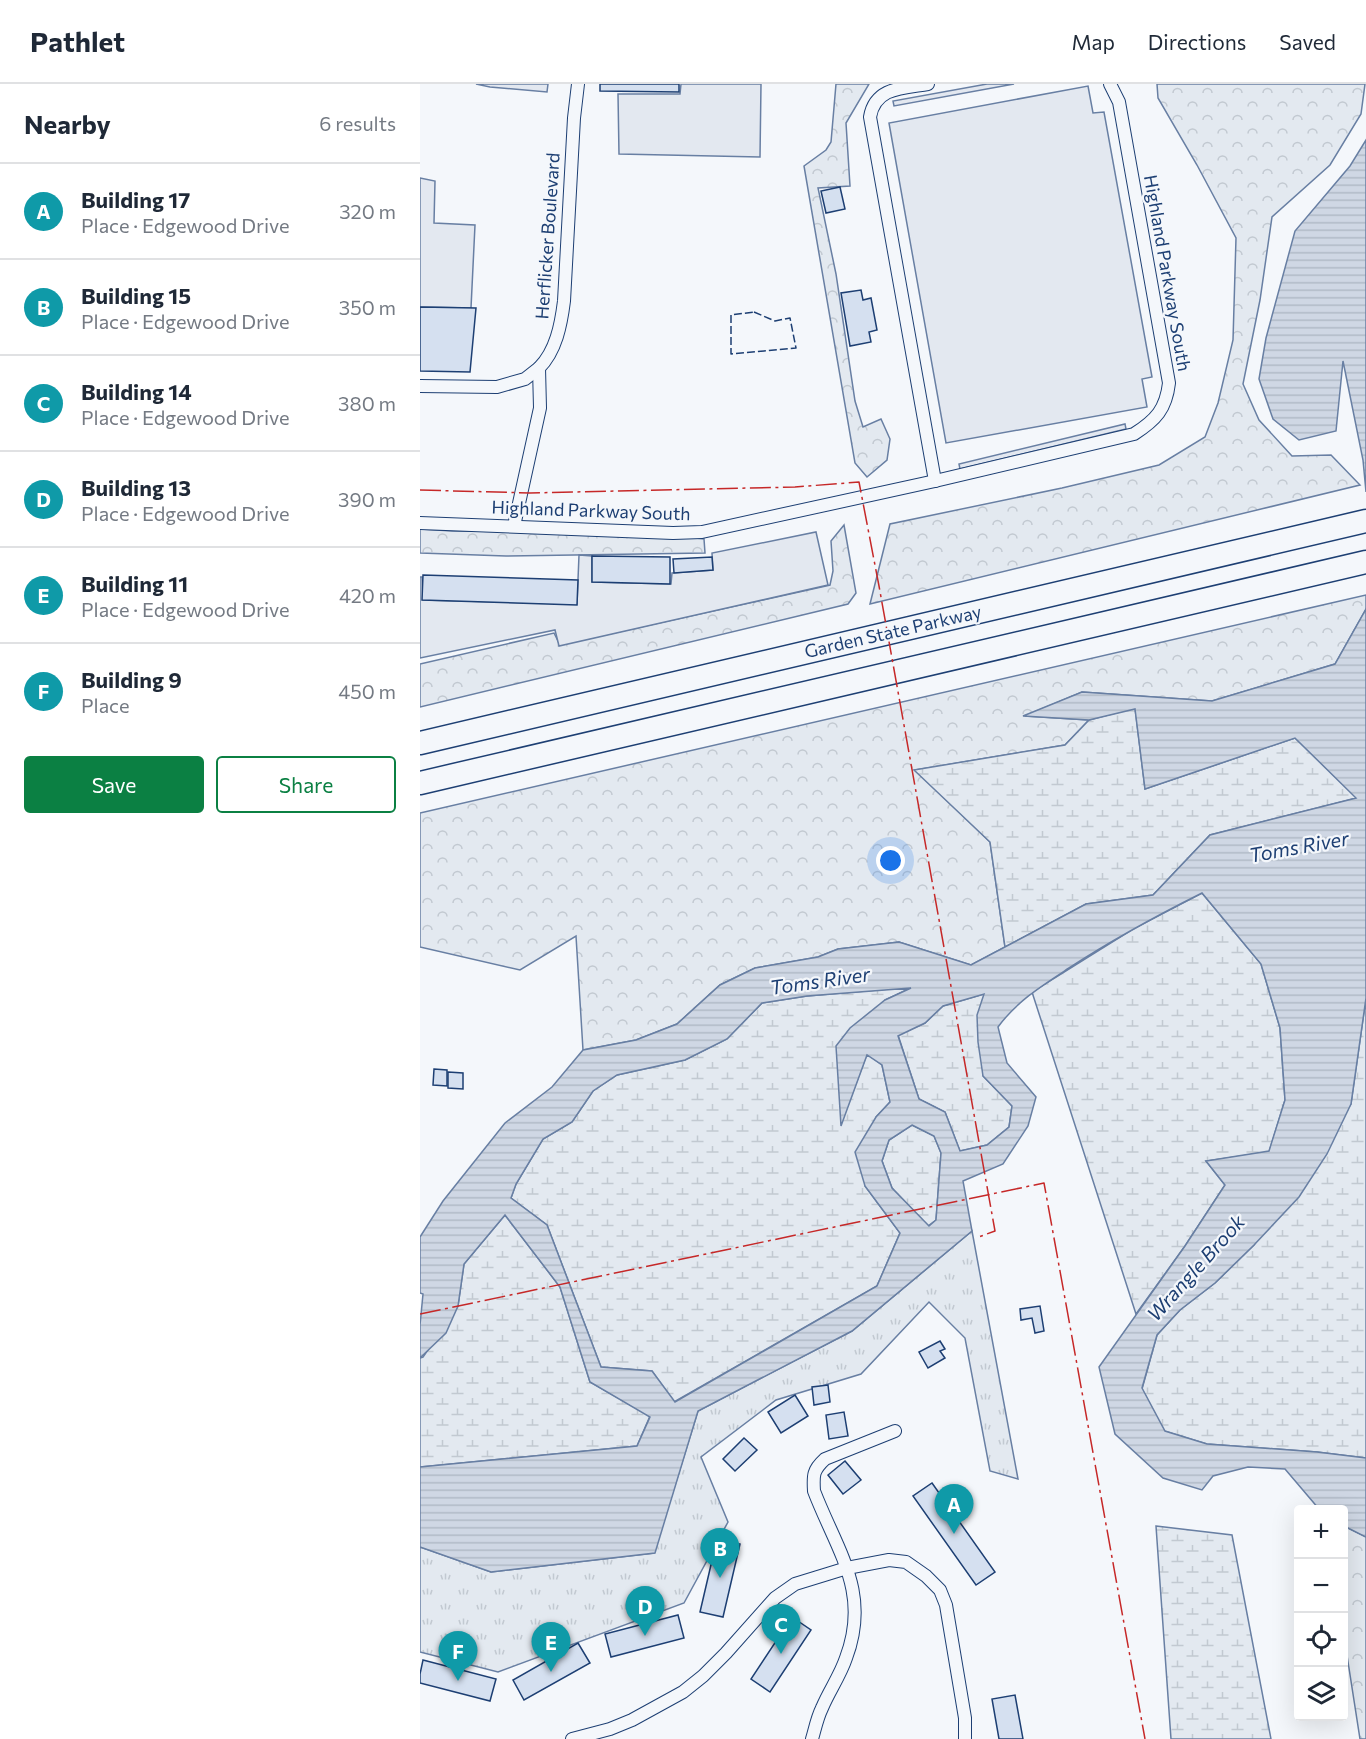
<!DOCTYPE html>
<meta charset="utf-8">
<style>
:root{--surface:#fff;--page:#f2f2f3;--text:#1f2937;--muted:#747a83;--line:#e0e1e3;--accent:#0b8043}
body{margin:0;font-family:Commissioner,sans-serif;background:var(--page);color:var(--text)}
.controls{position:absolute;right:18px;bottom:18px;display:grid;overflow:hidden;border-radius:6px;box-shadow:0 6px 24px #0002}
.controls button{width:54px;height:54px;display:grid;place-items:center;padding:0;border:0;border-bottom:2px solid var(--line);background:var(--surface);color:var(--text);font:30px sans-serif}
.you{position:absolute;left:471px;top:777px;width:21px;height:21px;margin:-15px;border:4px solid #fff;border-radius:50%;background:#1a73e8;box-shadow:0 0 0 9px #1a73e833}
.badge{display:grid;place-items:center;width:39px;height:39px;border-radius:50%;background:var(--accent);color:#fff;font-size:20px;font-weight:700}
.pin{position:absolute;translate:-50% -50px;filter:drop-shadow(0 2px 3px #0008)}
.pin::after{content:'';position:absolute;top:32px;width:21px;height:18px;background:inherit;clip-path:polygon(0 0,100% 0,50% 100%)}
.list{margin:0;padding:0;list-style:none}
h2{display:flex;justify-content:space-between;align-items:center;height:78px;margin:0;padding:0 24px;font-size:26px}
h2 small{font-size:20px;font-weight:400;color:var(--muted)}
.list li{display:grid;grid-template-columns:39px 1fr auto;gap:18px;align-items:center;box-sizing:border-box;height:96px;padding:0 24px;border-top:2px solid var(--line)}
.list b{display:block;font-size:22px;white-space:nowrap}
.list p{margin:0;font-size:20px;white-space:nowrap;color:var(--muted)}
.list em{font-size:20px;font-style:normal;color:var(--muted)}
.actions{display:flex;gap:12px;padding:18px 24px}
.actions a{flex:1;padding:14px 0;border:2px solid var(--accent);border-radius:6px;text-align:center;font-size:21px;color:var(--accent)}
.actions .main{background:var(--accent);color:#fff}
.icon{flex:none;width:33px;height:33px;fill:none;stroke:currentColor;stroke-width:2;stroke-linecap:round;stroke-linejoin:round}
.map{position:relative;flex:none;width:946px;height:1655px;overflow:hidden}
header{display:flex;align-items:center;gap:36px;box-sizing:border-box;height:84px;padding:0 30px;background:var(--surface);border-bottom:2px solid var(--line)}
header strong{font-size:28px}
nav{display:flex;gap:33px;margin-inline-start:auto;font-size:21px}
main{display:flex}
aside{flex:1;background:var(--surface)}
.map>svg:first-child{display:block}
.grass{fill:url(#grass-tufts);stroke:#687fa3;stroke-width:1.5}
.forest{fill:url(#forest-crowns);stroke:#687fa3;stroke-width:1.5}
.wetland{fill:url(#wetland-marsh);stroke:#687fa3;stroke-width:1.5}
.parking{fill:#e3e8f0;stroke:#687fa3;stroke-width:1.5}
.water{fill:url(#water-rules);stroke:#687fa3;stroke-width:1.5;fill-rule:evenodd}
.building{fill:#d5e0f0;stroke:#1d3f73;stroke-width:1.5}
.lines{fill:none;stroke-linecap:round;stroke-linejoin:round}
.minor-casing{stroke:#1d3f73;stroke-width:14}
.motorway-casing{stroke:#1d3f73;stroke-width:25}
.minor{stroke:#f4f7fb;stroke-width:12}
.motorway{stroke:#f4f7fb;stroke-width:22}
.fence{stroke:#1d3f73;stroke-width:1.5;stroke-dasharray:8 3;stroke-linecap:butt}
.power{stroke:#c62828;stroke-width:1.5;stroke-dasharray:21 4.5 3 4.5;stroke-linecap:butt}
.labels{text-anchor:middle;stroke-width:4.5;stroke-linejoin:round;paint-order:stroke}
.street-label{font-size:18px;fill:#1d3f73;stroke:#f4f7fb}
.water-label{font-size:20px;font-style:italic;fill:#1d3f73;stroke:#f4f7fb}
</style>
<header>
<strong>Pathlet</strong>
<nav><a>Map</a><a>Directions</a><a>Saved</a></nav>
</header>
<main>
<aside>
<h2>Nearby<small>6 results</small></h2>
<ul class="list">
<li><span class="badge" style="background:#0f9aa8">A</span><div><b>Building 17</b><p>Place · Edgewood Drive</p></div><em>320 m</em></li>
<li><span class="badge" style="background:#0f9aa8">B</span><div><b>Building 15</b><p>Place · Edgewood Drive</p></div><em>350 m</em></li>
<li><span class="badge" style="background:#0f9aa8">C</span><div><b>Building 14</b><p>Place · Edgewood Drive</p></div><em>380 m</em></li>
<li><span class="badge" style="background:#0f9aa8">D</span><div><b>Building 13</b><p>Place · Edgewood Drive</p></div><em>390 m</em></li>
<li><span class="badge" style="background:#0f9aa8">E</span><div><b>Building 11</b><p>Place · Edgewood Drive</p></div><em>420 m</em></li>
<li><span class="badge" style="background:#0f9aa8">F</span><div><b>Building 9</b><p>Place</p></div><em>450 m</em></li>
</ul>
<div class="actions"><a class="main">Save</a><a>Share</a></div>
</aside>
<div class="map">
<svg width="946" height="1655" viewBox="0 0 946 1655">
<defs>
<pattern id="grass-tufts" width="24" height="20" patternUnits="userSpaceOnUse" patternTransform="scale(1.5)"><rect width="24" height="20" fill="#e3e9f0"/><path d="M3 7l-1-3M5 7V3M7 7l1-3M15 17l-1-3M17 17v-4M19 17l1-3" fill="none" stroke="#c2c9d1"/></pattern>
<pattern id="forest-crowns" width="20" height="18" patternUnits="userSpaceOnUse" patternTransform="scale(1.5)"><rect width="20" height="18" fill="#e3e9f0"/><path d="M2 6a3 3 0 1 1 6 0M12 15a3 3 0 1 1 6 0" fill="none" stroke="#c2c9d1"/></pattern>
<pattern id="wetland-marsh" width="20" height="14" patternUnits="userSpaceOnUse" patternTransform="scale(1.5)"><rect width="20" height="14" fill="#e3e9f0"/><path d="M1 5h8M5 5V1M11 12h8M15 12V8" fill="none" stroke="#c2c9d1"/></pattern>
<pattern id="water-rules" width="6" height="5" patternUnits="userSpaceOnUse" patternTransform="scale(1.5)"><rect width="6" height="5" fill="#cfd7e4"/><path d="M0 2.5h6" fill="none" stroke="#b1bac7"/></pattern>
</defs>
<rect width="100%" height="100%" fill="#f4f7fb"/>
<polygon class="grass" points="552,1147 598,1395 570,1387 545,1254 509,1218 441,1290 356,1316 281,1373 308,1438 264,1519 78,1588 0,1568 0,1463 71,1488 234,1469 278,1327 432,1247"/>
<g class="forest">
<polygon points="416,0 449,0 426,39 430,102 398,104 416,190 435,317 443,343 461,335 470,355 467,376 447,393 435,379 384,82 406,66 411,58"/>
<polygon points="737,0 945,0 941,30 910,81 852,133 840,216 823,300 839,336 872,372 911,371 940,401 450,520 470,440 642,404 739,381 785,353 798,319 813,256 816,154 777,81 738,14"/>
<polygon points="424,441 436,509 428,520 0,623 0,580 134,549 140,561 410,501 413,487 411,457"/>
<polygon points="0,445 32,447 234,449 284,455 285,469 86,472 0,469"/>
<polygon points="946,511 946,525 915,580 792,617 662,608 605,632 669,636 645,661 495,686 570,758 585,863 551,881 479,858 418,865 398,873 335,884 300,901 257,940 216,956 163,966 156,852 100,886 0,863 0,729"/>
<polygon points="924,1442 946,1453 946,1655 940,1655 924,1552"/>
</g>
<g class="wetland">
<polygon points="715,624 725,705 875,654 937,714 790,751 733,811 666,820 585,863 570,758 494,686 645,661 669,636"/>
<polygon points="782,809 841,880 860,944 865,1016 849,1068 786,1077 805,1101 765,1162 716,1230 612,908 713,845"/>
<polygon points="493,903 465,916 421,1040 447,970 462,981 470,1018 456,1033 445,1102 480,1149 457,1202 254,1318 232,1287 181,1283 127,1141 91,1114 96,1100 123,1055 152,1038 173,1007 197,991 265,976 307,955 342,919 387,912"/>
<polygon points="564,910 563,992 592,1022 589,1043 567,1061 540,1067 525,1028 499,1015 478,951 505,939 523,922"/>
<polygon points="946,914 946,1374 897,1368 787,1360 744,1347 722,1305 737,1251 760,1226 795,1199 834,1161 931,1020"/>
<polygon points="492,1041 514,1052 521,1069 516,1136 508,1142 472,1104 462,1077 469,1056"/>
<polygon points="85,1131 140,1203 170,1298 230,1332 217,1362 0,1383 0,1274 3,1273 38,1222 44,1180"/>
<polygon points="736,1442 812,1451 851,1655 751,1655"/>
</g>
<g class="parking">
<polygon points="56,0 128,0 127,8 70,3"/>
<polygon points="261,0 341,0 340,73 199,70 198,10 260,10"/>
<polygon points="567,0 594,0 474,22 473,17"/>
<polygon points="668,2 673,29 684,28 732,293 722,295 727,323 526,359 469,39"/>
<polygon points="0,94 15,97 14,139 55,141 51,224 0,223"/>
<polygon points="705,340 706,345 540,385 539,380"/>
<polygon points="396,448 408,501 139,562 135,546 0,574 0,493 2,493 3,516 157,520 159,471 172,472 172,498 251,500 252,489 293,486 292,469"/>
</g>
<g class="water">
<polygon points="946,56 946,408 943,376 923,277 916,347 879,356 853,335 839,295 846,254 875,147 930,82"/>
<path d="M946,525v389l-15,106 -24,50 -28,43 -45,48 -39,38 -35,27 -23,25 -15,53 23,43 42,13 110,8 49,6v79l-22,-11v-16l-25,-1 -34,-40 -37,-2 -35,9 -11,14 -39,-12 -48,-44 -16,-67 86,-121 40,-61 -19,-24 63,-10 16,-51 -5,-72 -19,-64 -59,-71c-46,23 -90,47 -133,75 -26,17 -52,33 -71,59l9,36 29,34 -8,29 -25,38 -40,17 9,50 -120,100 -154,80 -43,142 -164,19 -71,-25v-80l217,-21 13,-29 -60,-35 -30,-95 -55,-72 -41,49 -6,42 -12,27 -26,25v-33l3,-31 -3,-1v-56l23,-36 62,-78 47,-36 31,-37 53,-10 41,-16 43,-39 35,-17 63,-11 20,-8 61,-7 72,23 115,-61 67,-9 57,-60 146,-37 -61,-60 -150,51 -10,-80 -46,11 -66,-4 59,-24 130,9 123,-37zM491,904l-26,12 -35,28 -14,18 5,80 26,-71 15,10 8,37 -14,15 -21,35 10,34 35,47 -23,53 -202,116 -23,-31 -51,-4 -54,-142 -36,-27 5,-14 27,-45 29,-17 21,-31 24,-16 68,-15 42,-21 35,-36 45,-7zM564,910l-7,21 1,27 5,34 29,30 -3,21 -22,18 -27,6 -15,-39 -26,-13 -21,-63 27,-13 18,-17zM492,1041l22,11 7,17 -5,67 -7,6 -37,-38 -10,-27 7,-21z"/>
</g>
<g class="building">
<polygon points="180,0 259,0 259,8 180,7"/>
<polygon points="420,103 425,125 406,129 401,107"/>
<polygon points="441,206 443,216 451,214 457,246 449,248 451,258 430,262 421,209"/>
<polygon points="0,223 56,224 50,288 0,287"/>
<polygon points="172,472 250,473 250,500 172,498"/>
<polygon points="292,473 293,486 254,489 253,475"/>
<polygon points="3,491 158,496 157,521 2,516"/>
<polygon points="14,985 27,986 27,1002 13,1001"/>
<polygon points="28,988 43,989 43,1005 28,1004"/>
<polygon points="620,1222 624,1247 615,1249 612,1234 601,1236 600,1225"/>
<polygon points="520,1257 525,1265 520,1267 525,1274 508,1284 499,1268"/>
<polygon points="408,1301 410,1318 394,1321 392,1303"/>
<polygon points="375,1311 388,1332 361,1349 348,1328"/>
<polygon points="424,1328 428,1352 409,1355 406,1331"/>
<polygon points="324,1354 337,1366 315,1387 303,1375"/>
<polygon points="425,1377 441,1396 423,1410 408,1391"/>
<polygon points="512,1399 575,1488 556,1501 493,1412"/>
<polygon points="297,1455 320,1460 303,1533 280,1528"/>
<polygon points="258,1531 264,1554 191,1573 185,1550"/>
<polygon points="372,1533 391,1546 350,1608 331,1595"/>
<polygon points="158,1559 170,1579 104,1616 93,1596"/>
<polygon points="3,1576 76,1595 70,1617 0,1599 0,1590"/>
<polygon points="595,1611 603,1655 579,1655 572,1615"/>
</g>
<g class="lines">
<defs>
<g id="minor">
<path d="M508,0c-25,4 -53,3 -58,33l65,364"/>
<polyline points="0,302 77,303 105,295 119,284"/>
<path d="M0,439l253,10 29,-1 233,-51 199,-47c22,-14 32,-25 35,-51l-50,-281 -9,-18"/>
<path d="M94,442l26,-118 -1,-40c17,-17 22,-43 25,-67l10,-183 4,-34"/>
<polyline points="152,1655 190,1645 212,1636 263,1608 283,1592 306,1569 355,1514 375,1500 427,1484 469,1476 486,1478 506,1492 520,1506 526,1521 545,1634 545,1655"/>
<path d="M392,1655c3,-10 5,-21 10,-31 7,-17 18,-32 24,-50 25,-66 -9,-107 -32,-167 -1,-16 -1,-21 11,-32l70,-28"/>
</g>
<g id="motorway">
<polyline points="0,659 946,437"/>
<polyline points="0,699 946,478"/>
</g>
</defs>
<use href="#minor" class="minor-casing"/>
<use href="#motorway" class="motorway-casing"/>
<use href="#minor" class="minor"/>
<use href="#motorway" class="motorway"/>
<polygon class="fence" points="334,228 355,237 370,234 376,264 311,270 311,231"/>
<g class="power">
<polyline points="0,406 110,409 375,403 439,398 459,502 575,1147 556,1154"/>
<polyline points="0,1230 624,1099 725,1655"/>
</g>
</g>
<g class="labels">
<g class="street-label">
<text transform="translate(128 152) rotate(-86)" y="6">Herflicker Boulevard</text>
<text transform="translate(747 189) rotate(80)" y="6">Highland Parkway South</text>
<text transform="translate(171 427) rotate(2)" y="6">Highland Parkway South</text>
<text transform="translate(473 548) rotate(-13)" y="6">Garden State Parkway</text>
</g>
<g class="water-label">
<text transform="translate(879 763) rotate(-10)" y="7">Toms River</text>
<text transform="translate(400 897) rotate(-8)" y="7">Toms River</text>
<text transform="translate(776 1184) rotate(-48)" y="7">Wrangle Brook</text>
</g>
</g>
</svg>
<div class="controls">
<button>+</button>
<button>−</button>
<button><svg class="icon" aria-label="locate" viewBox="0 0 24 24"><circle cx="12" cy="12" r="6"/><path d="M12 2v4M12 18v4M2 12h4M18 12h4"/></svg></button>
<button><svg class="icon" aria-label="layers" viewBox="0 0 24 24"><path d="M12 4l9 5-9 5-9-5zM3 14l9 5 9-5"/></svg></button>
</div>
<div class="you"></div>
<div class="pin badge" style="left:534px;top:1450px;background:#0f9aa8">A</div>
<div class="pin badge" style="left:300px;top:1494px;background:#0f9aa8">B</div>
<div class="pin badge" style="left:361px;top:1570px;background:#0f9aa8">C</div>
<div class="pin badge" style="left:225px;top:1552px;background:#0f9aa8">D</div>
<div class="pin badge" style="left:131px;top:1588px;background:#0f9aa8">E</div>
<div class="pin badge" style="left:38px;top:1597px;background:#0f9aa8">F</div>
</div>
</main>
